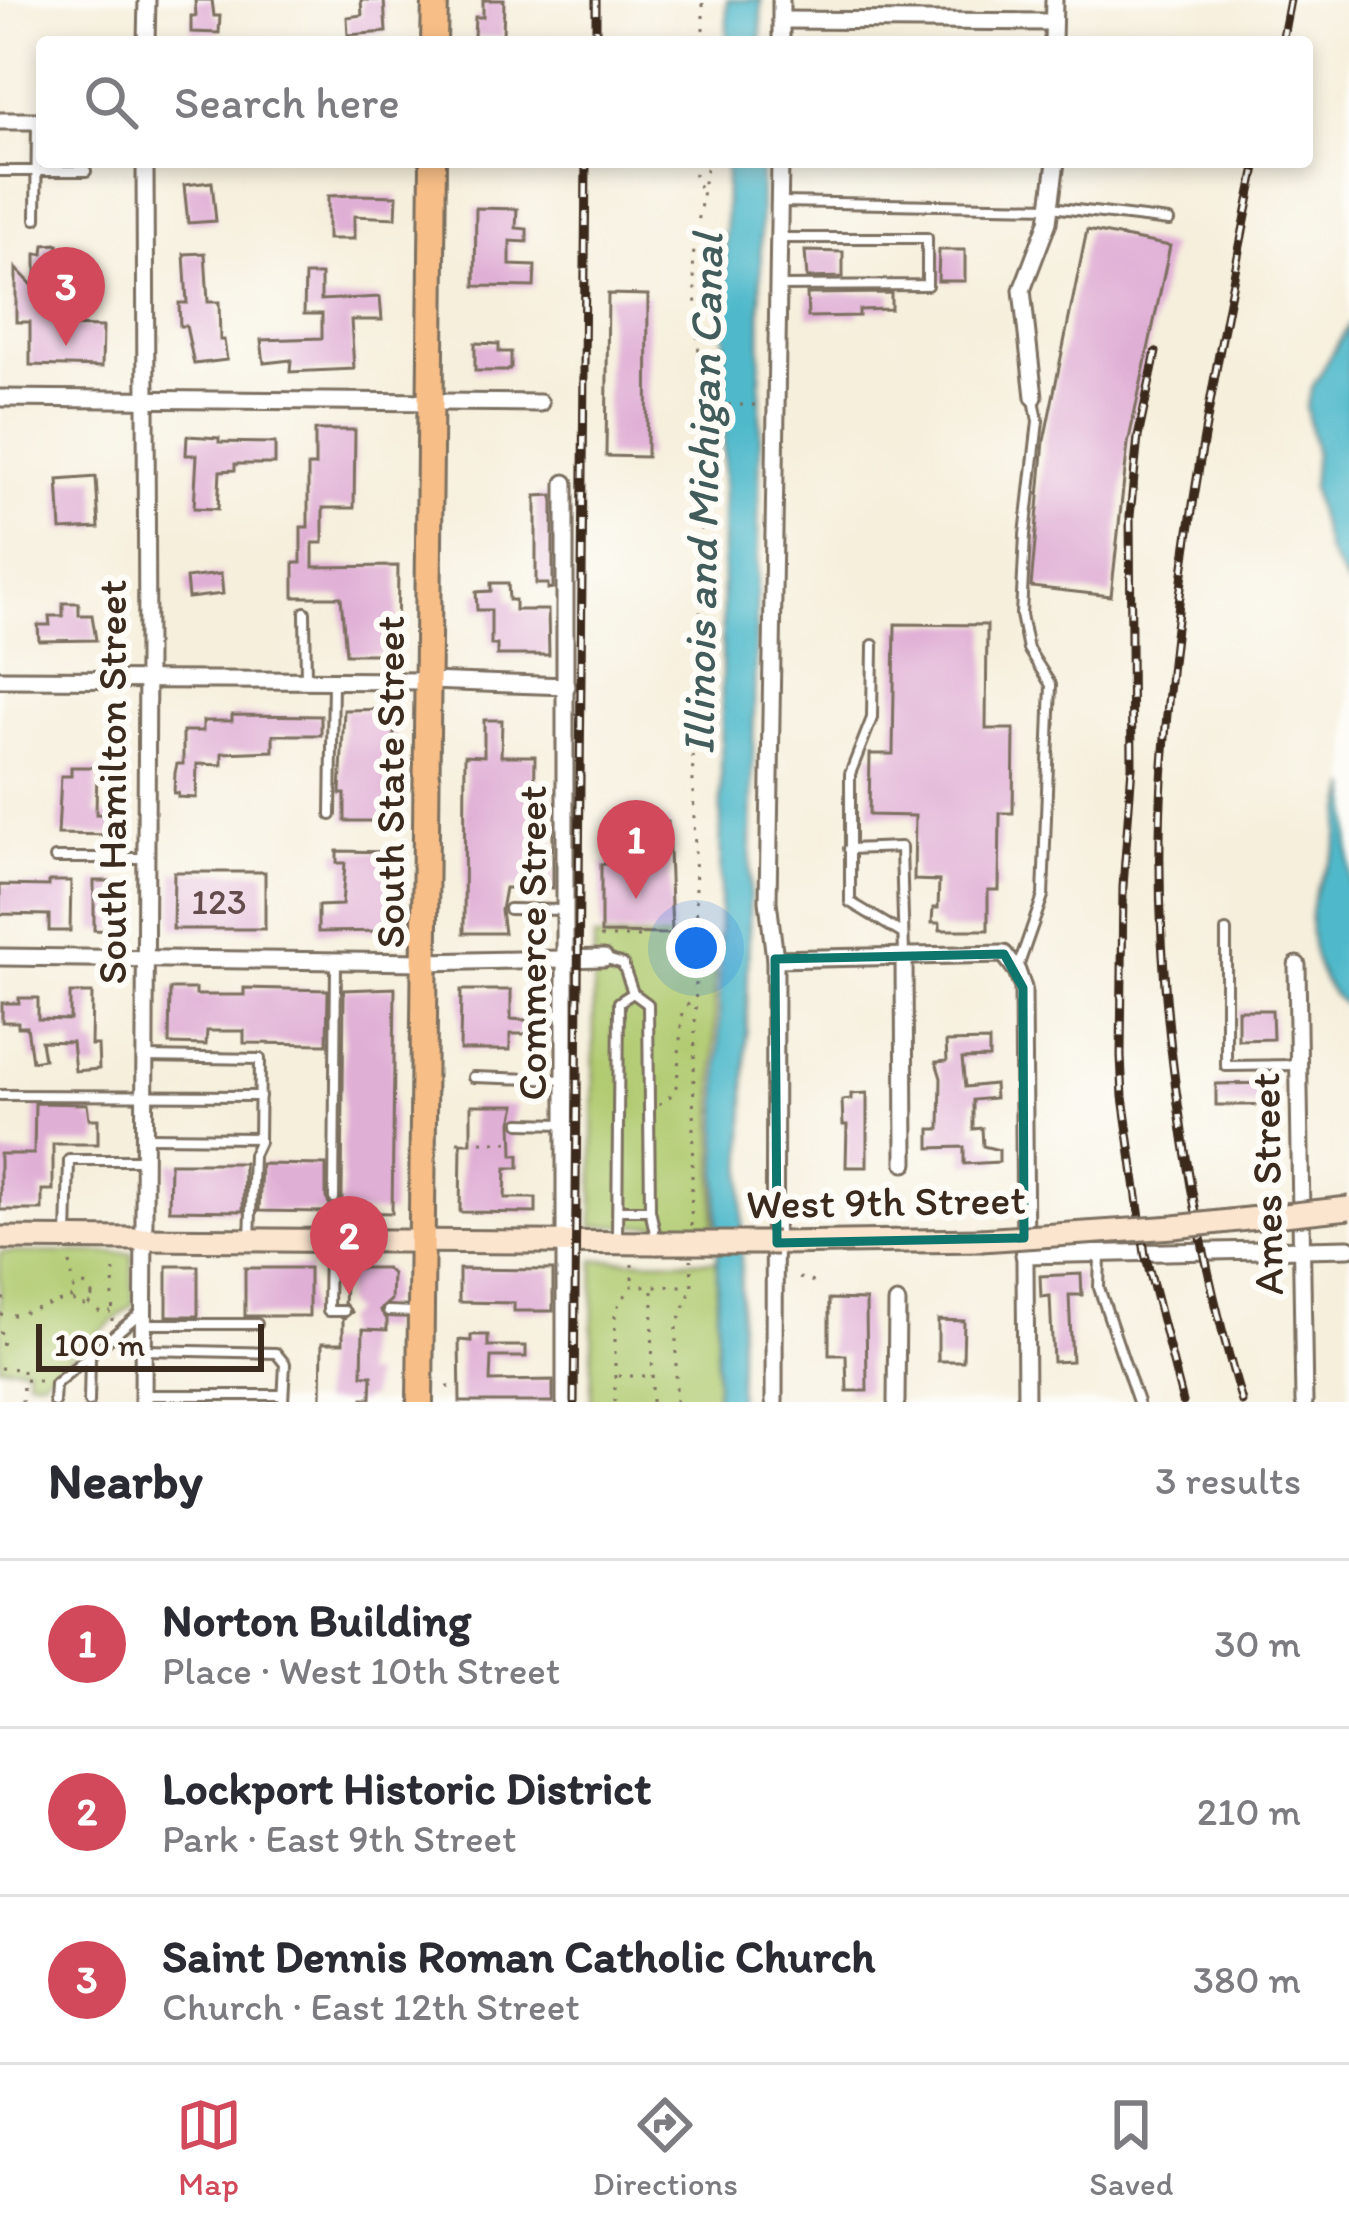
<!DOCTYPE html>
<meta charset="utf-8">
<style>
:root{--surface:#fff;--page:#f7f7f7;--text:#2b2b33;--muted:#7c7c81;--line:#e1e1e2;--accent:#d1495b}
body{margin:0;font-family:Itim,sans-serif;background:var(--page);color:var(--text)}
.scale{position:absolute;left:36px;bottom:30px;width:228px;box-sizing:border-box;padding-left:12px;border:6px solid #3b2a1e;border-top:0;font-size:33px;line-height:42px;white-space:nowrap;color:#3b2a1e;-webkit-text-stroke:9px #fdfcf7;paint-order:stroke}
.you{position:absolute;left:696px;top:948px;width:42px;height:42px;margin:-30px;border:9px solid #fff;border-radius:50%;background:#1a73e8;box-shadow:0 0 0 18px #1a73e833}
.badge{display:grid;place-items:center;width:78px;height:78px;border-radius:50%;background:var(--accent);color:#fff;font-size:39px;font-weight:700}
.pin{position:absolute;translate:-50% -99px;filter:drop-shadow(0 3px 6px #0008)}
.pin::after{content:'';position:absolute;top:63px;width:42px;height:36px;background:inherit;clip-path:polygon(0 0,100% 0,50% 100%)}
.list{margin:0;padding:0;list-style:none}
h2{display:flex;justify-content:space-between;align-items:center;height:156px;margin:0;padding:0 48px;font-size:51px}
h2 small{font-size:39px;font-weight:400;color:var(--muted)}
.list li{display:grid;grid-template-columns:78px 1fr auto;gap:36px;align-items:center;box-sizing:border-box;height:168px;padding:0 48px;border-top:3px solid var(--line)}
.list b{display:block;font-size:45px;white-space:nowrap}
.list p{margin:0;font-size:39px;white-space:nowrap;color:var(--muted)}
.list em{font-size:39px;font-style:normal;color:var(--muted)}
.icon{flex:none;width:66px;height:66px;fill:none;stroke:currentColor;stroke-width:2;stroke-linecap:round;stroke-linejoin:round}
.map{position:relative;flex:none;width:1349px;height:1402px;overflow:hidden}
.search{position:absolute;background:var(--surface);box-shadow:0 6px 18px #0003;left:36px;right:36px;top:36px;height:132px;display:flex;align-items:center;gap:30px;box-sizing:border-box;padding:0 42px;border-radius:12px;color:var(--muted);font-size:45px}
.sheet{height:660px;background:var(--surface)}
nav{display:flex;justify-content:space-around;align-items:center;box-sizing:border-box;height:168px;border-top:3px solid var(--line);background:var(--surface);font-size:33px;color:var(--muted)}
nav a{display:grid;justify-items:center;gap:6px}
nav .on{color:var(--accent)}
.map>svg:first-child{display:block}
.green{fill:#b1cb71;stroke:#767a48;stroke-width:3}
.water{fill:#4fb9cb;stroke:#457274;stroke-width:3}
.building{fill:#e0afd5}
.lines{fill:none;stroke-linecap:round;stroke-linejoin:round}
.service-casing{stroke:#7c6f60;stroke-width:14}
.minor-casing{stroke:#7c6f60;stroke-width:21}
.secondary-casing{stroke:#7c6f60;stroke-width:27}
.primary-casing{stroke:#7c6f60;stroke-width:30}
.path{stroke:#7c6f60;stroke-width:3;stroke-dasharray:3 9;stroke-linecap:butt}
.service{stroke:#fff;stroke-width:8}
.minor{stroke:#fff;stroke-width:15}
.secondary{stroke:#fce5cf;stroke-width:21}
.primary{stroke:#f7be87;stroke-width:24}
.rail-casing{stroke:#3b2a1e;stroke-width:9}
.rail{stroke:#fdfcf7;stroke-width:4.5;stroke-dasharray:14;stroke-linecap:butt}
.secondary-bridge-casing{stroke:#7c6f60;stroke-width:27;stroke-linecap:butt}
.secondary-bridge{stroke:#fce5cf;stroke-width:21}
.marked{fill:none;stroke:#0f766e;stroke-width:9;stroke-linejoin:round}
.labels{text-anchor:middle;stroke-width:12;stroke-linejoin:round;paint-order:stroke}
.number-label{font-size:36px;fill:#644b4c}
.street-label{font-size:42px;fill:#3b2a1e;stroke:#fdfcf7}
.water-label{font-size:45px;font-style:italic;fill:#425c5b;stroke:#fdfcf7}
</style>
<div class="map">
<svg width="1349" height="1402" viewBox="0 0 1349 1402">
<rect width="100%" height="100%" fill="#fdfcf7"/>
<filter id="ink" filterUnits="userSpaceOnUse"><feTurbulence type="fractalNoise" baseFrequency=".00833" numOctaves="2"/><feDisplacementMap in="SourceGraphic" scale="24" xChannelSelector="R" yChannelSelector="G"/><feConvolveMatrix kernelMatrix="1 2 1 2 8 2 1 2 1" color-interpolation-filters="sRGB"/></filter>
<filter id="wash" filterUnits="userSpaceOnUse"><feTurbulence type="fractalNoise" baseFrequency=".004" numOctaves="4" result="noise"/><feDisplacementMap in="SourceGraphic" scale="48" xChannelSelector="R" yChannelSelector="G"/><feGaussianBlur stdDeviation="2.7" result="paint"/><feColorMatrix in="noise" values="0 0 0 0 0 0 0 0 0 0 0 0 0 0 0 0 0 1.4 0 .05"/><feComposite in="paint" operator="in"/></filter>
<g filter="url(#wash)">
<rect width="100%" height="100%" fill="#f6efdc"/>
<g class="green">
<polygon points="594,938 715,938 714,1225 593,1226"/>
<polygon points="0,1252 132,1253 133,1305 42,1379 27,1379 27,1367 0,1366"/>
<polygon points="594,1260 717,1261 716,1402 591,1402"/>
</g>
<g class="water">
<rect x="727" y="0" width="34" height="42"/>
<path d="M726,162h35l-1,289 -22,951h-22c4,-413 6,-828 10,-1240z"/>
<polygon points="1349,325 1349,587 1327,551 1312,488 1315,450 1306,407 1313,386"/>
<path d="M1349,786v222c-36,-23 -47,-83 -32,-121 6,-15 18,-29 20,-44 4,-20 6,-37 12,-57z"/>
</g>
<g id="blocks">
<g class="building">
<polygon points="195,0 212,0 214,16 220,16 219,33 191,32 191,16 196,16"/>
<polygon points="361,0 384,0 386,32 348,35 347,17 362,15"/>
<polygon points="483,0 504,0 503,37 474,37 475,17 483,17"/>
<polygon points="212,182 216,221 188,223 184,185"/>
<polygon points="357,195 397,196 396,218 354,216 354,239 328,239 328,196"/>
<polygon points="476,208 517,209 516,228 527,229 527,242 510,241 510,265 535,266 534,287 475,286"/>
<polygon points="1087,230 1170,246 1128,444 1111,596 1031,587 1044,441"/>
<polygon points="58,244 58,253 67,253 67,288 58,288 56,326 103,327 102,367 30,365 30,322 16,322 16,268 36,289 36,254 43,254 44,245"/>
<polygon points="939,250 965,250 965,281 938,281"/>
<polygon points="805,251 843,252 843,277 807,278"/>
<polygon points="205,253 208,302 219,302 220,340 224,340 227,360 194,364 186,326 180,326 179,303 187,303 184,254"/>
<polygon points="305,275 321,275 321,300 380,297 382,320 351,320 354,369 290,372 291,360 264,363 261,340 322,338 322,314 304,314"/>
<polygon points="891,293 891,309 859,310 859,316 808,317 807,294"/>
<polygon points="608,294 648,295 647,457 606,456"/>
<polygon points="475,343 499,344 499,352 511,352 511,368 507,371 475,371"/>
<polygon points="315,430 355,430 354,508 323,508 323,543 313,543 313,567 398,566 397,654 346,654 341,597 294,597 294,563 301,563 301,527 308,527 308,466 315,466"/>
<polygon points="187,436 219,438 219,442 275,443 275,464 235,464 235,470 220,471 218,509 194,508 197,455 186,455"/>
<polygon points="96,477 99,528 61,530 58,480"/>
<polygon points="553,495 553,588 548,589 548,584 536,584 536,496"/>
<polygon points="221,574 223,594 188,598 186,578"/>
<polygon points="491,583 508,583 509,600 515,600 515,610 548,610 549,655 497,655 497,645 491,645 491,610 477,610 476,592 491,591"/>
<polygon points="63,603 79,603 79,615 92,615 96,640 39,641 38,625 50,625 49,616 63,616"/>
<polygon points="895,624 987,625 986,729 1014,729 1013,813 1000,813 999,890 988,890 988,930 940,930 940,923 932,923 933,908 938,908 939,881 914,880 915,816 869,815 870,754 893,754"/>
<polygon points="394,709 394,821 345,821 345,794 340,794 344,710"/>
<polygon points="232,715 321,716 321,735 273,735 273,751 222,753 222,765 197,764 196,798 178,797 178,793 174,793 175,773 177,764 183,764 183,731 203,731 203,721 232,721"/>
<polygon points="484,720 502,720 501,756 535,756 534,823 553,823 553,888 505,888 501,910 504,933 464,933 465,755 484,756"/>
<polygon points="71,767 97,767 96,814 115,815 115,835 58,834 61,776 71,776"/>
<polygon points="650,822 668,822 672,934 601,933 601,864 639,864 638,852 650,852"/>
<polygon points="337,851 394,852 391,931 318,932 318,906 342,905 345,863 337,863"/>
<polygon points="174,872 265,872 265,929 173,929"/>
<polygon points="49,881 71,881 70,931 49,931 49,915 0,914 0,885 49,886"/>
<polygon points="94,881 116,881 115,931 94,930"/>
<polygon points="244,988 328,990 327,1044 244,1043 244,1031 207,1031 206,1045 169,1044 170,989 196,989 196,995 244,995"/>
<polygon points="395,988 392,1213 342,1212 338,1205 342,1198 344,990"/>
<polygon points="461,990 511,990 511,1019 553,1022 553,1034 510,1034 510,1050 460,1050"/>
<polygon points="70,993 92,993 91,1045 98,1045 99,1069 75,1071 72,1042 41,1041 44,1059 32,1061 27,1027 18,1027 18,1022 2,1022 2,1003 19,1003 19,998 38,998 38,1019 70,1020"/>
<polygon points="1238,1010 1272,1010 1273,1039 1238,1040"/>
<polygon points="989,1041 989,1058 962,1059 965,1087 994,1084 995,1098 973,1100 973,1129 982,1128 983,1146 999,1150 999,1162 964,1164 964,1147 930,1148 930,1129 940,1129 941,1078 936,1062 947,1061 946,1042"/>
<polygon points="1276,1083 1277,1105 1216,1105 1216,1084"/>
<polygon points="867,1093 867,1167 846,1167 847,1125 843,1125 842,1100 851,1099 851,1094"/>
<polygon points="35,1103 87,1104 89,1119 98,1119 98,1144 53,1144 53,1190 42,1190 42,1210 0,1210 0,1154 34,1154"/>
<polygon points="471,1105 516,1105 512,1122 513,1155 519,1155 519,1168 506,1168 505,1198 536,1198 536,1213 460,1212 461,1143 471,1143"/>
<polygon points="170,1163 244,1163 243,1211 169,1210"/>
<polygon points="261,1164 326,1165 326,1198 330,1205 326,1212 259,1211"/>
<rect x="167" y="1266" width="31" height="50"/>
<rect x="245" y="1268" width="64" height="48"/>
<polygon points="346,1268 386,1268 392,1274 391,1300 380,1310 387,1319 387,1330 363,1329 362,1375 372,1375 371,1398 363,1398 363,1402 321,1402 322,1343 343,1343 343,1319 352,1312 344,1303"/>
<polygon points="459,1269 553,1270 553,1311 514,1311 514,1303 459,1302"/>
<polygon points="1081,1274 1082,1295 1069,1295 1072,1361 1053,1362 1050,1296 1041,1297 1040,1276"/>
<polygon points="829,1299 866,1300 867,1391 847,1391 846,1355 829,1355"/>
<polygon points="938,1320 964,1321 963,1361 938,1361"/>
<polygon points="471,1335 488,1335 488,1346 526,1346 526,1357 491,1357 490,1381 553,1380 553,1402 460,1402 459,1340 471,1341"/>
</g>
</g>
</g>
<g filter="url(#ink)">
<use href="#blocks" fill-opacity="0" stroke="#7c6f60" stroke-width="3"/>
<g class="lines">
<defs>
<g id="service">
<polyline points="0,171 86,171"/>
<polyline points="781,202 1051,207 1169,221"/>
<polyline points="36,219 37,121"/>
<polyline points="779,286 927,285 927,238 781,238"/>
<polyline points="305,612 306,679"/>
<polyline points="873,645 872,718 850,774 850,902 903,934"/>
<polyline points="331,815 333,681"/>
<polyline points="849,849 901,847 904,955"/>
<polyline points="55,858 145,858"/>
<polyline points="509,909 565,910"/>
<polyline points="1226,931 1226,1066 1298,1065"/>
<polyline points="604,958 623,964 633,993 648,1004 650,1210 657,1242"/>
<polyline points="539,960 539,1014 566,1014"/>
<polyline points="1017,970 1043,896 1051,685 1028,649 1021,615 1025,535 1038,421 1034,399"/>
<polyline points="146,1057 260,1059 259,1142 253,1155 250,1240"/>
<polyline points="473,1077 565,1080"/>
<polyline points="0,1095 260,1096"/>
<polyline points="520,1123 565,1124"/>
<polyline points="147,1137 259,1138"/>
<polyline points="334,1198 336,961"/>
<polyline points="618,1210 650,1210"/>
<polyline points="67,1238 69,1160 144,1160"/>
<polyline points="334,1240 334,1212"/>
<polyline points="617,1241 619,1002 633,993"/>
<polyline points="329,1244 328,1311 344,1311"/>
<polyline points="1100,1256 1099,1288 1138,1402"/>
<polyline points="388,1311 414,1312"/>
<polyline points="145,1324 257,1324"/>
<polyline points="145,1350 276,1353 285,1364 283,1402"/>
<polyline points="145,1395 283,1395"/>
<polyline points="54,1402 55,1384 143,1311"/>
<polyline points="89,1402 90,1357"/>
</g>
<g id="minor">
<polyline points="781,20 1053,22"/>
<polyline points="146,42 147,0"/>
<polyline points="781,42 781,0"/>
<polyline points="1053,42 1054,0"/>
<polyline points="0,121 42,121"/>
<polyline points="1034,397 1022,290 1048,222 1056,162"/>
<polyline points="0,398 540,403"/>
<polyline points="0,679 429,681 567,686"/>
<polyline points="904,956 905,1163"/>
<polyline points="0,957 426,962 604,958"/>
<polyline points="775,959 1004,954 1017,971 1023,988 1026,1402"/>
<polyline points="1297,965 1304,1402"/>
<polyline points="1024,1255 1349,1248"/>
<polyline points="143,1402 147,654 145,162"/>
<polyline points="565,1402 565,483"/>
<polyline points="774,1402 775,959 768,901 780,162"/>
<polyline points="896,1402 897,1303"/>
</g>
<g id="secondary">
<polyline points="0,1238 657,1243"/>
<polyline points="777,1243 981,1240"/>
</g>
<g id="primary">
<polyline points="434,42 435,0"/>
<polyline points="420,1402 433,162"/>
</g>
</defs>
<use href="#service" class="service-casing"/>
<use href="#minor" class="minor-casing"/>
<use href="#secondary" class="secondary-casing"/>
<use href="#primary" class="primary-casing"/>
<g class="path">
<polyline points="703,42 703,0"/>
<polyline points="690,162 702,193"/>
<polyline points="704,405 761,405"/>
<polyline points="600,937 640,937"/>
<polyline points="659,1104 673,1094 677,1084 682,1012 691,1000"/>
<polyline points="457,1142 517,1142"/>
<polyline points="691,1226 697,926 692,745 700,636 702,405 693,258 707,162"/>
<polyline points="70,1263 74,1287"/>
<polyline points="632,1264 632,1285"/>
<polyline points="799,1278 821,1284"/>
<circle cx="82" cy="1295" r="10"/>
<polyline points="0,1287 5,1296 0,1305"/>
<polyline points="88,1303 100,1312 111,1312"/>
<polyline points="0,1314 16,1315 73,1297"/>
<polyline points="112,1321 114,1263"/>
<polyline points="0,1331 4,1340 0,1348"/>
<polyline points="0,1368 23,1369 23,1380 42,1381"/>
<polyline points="618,1376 651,1376"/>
<polyline points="447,1387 455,1387"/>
<polyline points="22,1402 23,1380"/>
<polyline points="615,1402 615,1310 632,1286 689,1286"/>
<polyline points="652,1402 653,1290"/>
<polyline points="676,1402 676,1327 692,1288 691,1259"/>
</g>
<use href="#service" class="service"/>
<use href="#minor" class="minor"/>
<use href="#secondary" class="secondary"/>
<use href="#primary" class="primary"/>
<defs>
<g id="rail">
<polyline points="596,42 596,0"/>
<polyline points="1282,42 1290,0"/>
<polyline points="1156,352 1138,437 1130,516 1132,766 1123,887 1121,1056 1123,1097 1145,1254 1183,1402"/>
<polyline points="574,1402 586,162"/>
<path d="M1242,1402c-58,-196 -93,-434 -79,-638 14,-203 53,-403 94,-602"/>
</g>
</defs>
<use href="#rail" class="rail-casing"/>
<use href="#rail" class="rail"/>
<defs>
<g id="secondary-bridge">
<polyline points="981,1240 1174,1227 1349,1208"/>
<polyline points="657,1243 777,1243"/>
</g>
</defs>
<use href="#secondary-bridge" class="secondary-bridge-casing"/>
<use href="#secondary-bridge" class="secondary-bridge"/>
</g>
</g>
<path class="marked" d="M1004,954l19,34 1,250 -247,5 -2,-284z"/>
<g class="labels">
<g class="number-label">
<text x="219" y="914">123</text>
</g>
<g class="street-label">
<text transform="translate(111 782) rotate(-90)" y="15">South Hamilton Street</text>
<text transform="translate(389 782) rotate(-90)" y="15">South State Street</text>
<text transform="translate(531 943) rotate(-90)" y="15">Commerce Street</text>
<text transform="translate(1266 1184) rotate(-91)" y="15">Ames Street</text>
<text transform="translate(886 1201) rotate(-1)" y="15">West 9th Street</text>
</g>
<g class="water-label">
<text transform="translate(702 494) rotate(-89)" y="16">Illinois and Michigan Canal</text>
</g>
</g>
</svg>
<div class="scale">100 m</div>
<div class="you"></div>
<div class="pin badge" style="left:636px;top:899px">1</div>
<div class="pin badge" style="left:349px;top:1295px">2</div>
<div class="pin badge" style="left:66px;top:346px">3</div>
<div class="search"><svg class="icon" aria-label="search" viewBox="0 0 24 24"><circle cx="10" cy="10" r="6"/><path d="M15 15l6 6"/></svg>Search here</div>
</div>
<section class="sheet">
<h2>Nearby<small>3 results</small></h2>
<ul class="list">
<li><span class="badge">1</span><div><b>Norton Building</b><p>Place · West 10th Street</p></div><em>30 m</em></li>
<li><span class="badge">2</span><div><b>Lockport Historic District</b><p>Park · East 9th Street</p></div><em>210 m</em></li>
<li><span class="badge">3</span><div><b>Saint Dennis Roman Catholic Church</b><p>Church · East 12th Street</p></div><em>380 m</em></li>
</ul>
</section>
<nav>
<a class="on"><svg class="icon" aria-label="map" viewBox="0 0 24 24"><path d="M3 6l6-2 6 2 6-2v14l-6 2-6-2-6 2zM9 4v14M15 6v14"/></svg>Map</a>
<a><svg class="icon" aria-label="directions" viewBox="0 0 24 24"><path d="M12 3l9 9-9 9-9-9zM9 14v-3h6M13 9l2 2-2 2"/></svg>Directions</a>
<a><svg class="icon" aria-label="saved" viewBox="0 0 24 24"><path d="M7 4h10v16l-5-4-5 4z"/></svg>Saved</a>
</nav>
